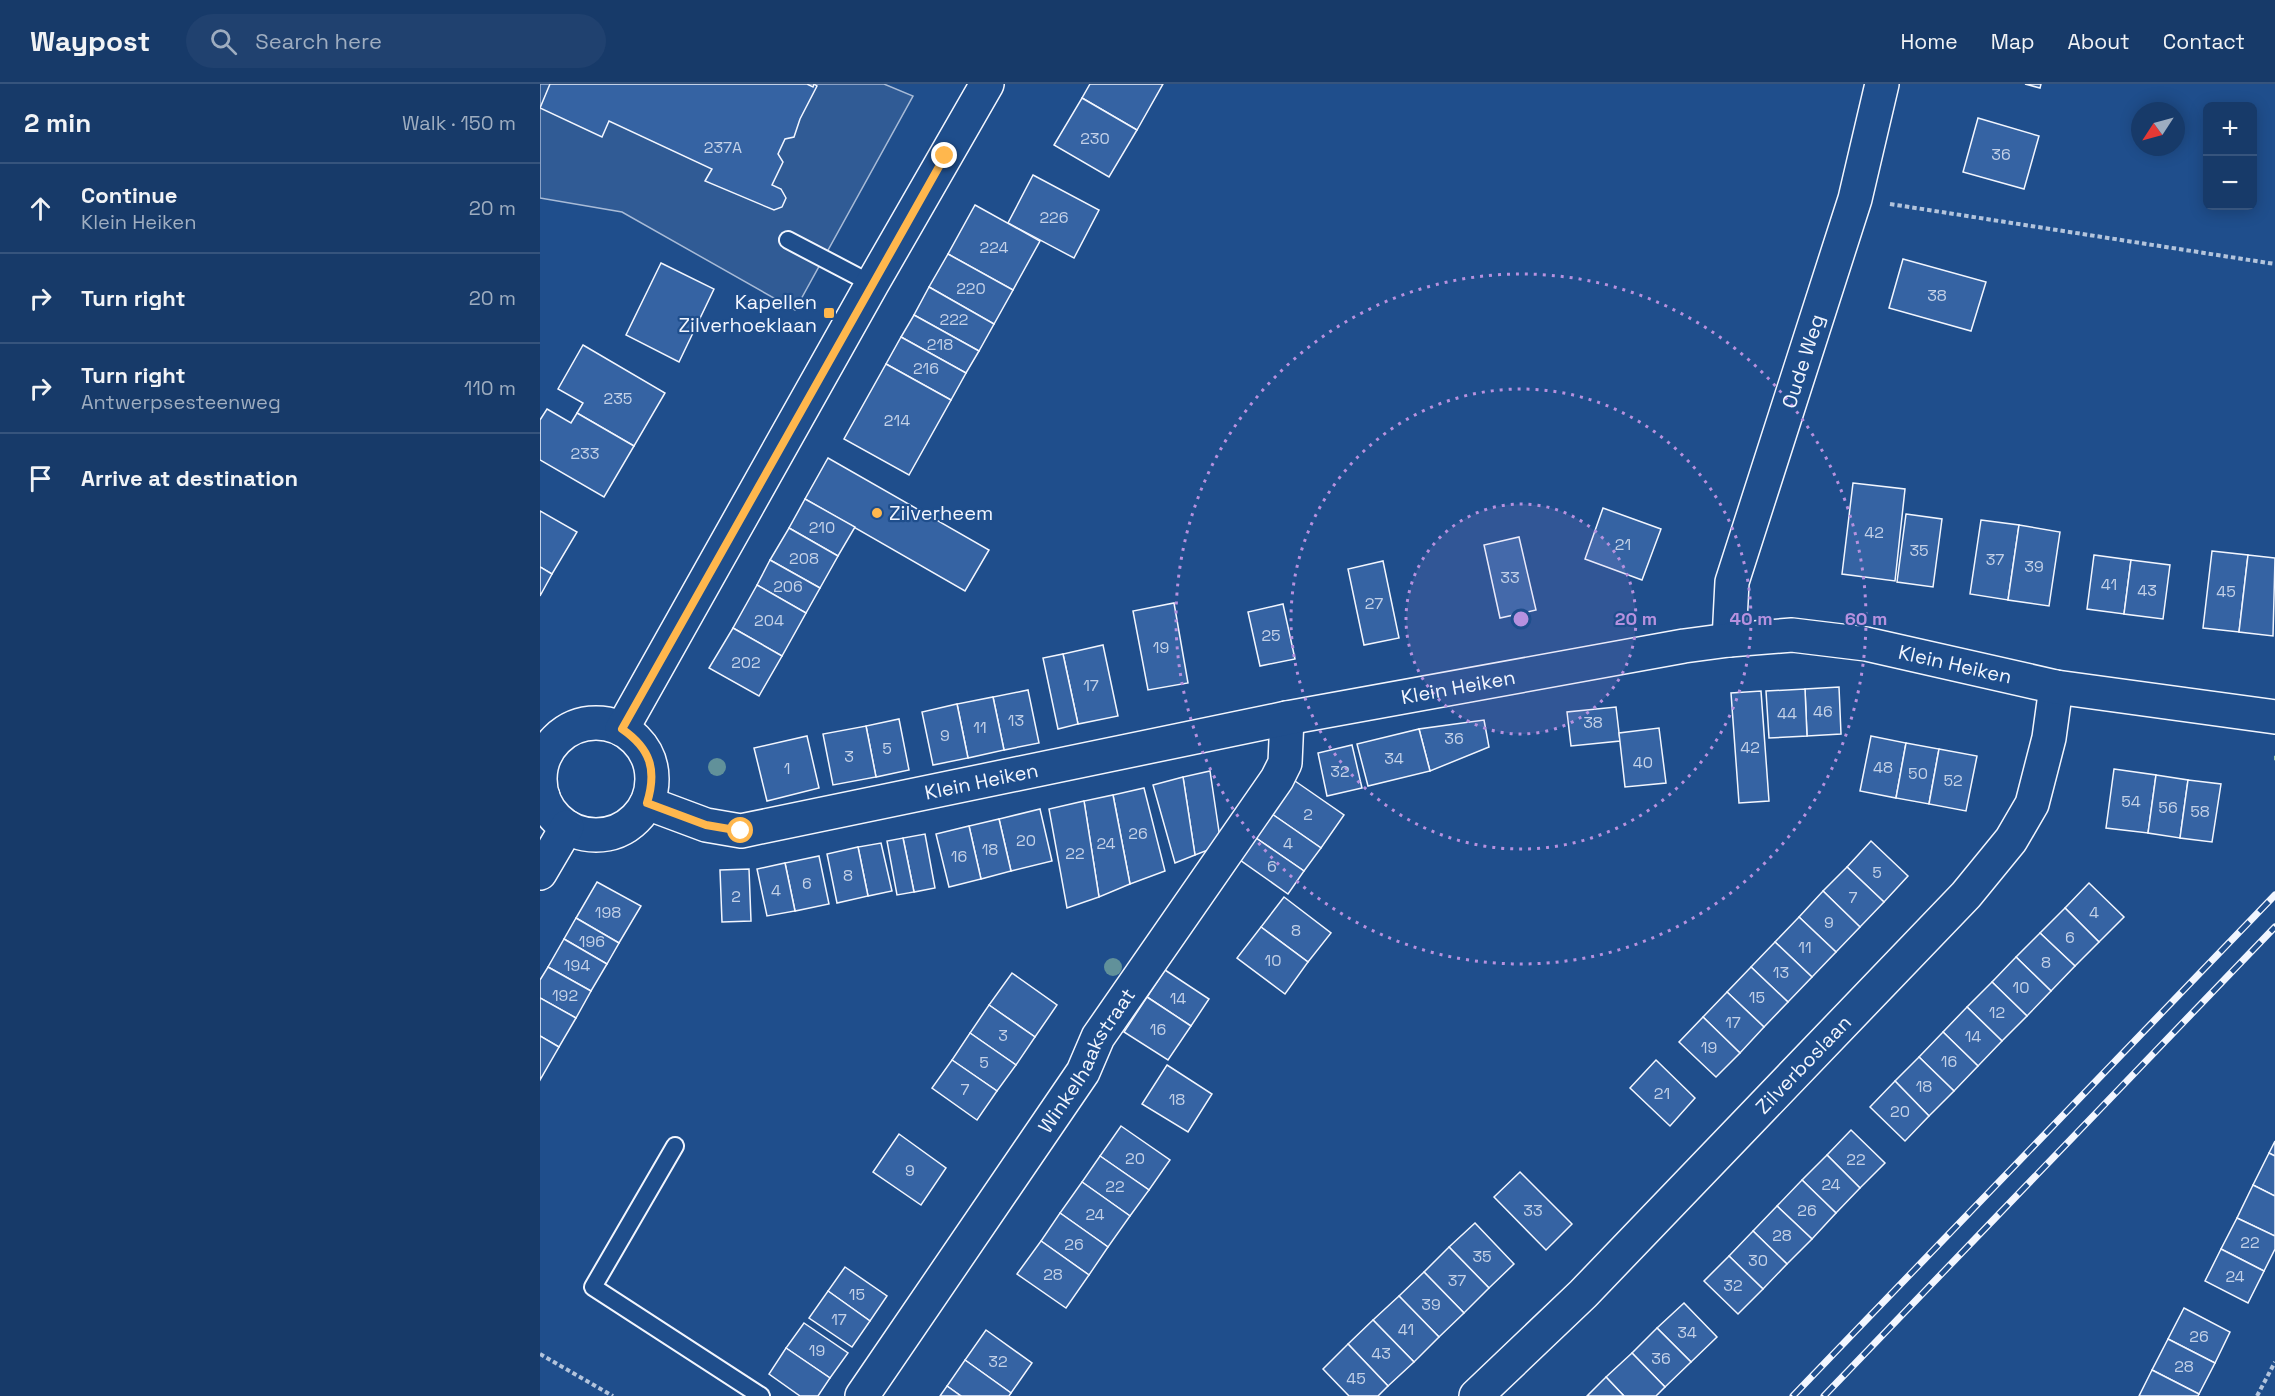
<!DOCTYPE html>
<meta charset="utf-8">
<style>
:root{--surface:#173a69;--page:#20416f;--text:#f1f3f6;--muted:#9eadc0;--line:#36547d}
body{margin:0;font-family:"Space Grotesk",sans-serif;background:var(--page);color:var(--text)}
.controls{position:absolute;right:18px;top:18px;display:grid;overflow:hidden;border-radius:9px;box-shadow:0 3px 15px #0003}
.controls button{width:54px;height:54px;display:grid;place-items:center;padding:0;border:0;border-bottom:2px solid var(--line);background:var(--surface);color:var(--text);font:30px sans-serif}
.compass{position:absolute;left:1591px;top:18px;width:54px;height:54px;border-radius:50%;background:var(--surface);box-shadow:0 3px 15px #0003;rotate:234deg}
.stop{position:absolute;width:18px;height:18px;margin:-14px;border:4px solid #ffb74d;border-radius:50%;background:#fff}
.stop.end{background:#ffb74d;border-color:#fff;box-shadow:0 2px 6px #0008}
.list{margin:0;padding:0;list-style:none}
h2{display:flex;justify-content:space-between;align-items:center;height:78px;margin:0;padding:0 24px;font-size:26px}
h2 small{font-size:20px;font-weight:400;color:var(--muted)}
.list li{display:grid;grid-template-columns:39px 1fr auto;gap:18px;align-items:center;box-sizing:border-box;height:90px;padding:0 24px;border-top:2px solid var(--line)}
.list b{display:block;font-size:22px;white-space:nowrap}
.list p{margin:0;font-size:20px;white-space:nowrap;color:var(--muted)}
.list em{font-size:20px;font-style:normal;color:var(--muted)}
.icon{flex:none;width:33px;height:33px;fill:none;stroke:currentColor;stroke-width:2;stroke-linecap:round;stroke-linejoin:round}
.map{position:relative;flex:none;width:1735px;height:1312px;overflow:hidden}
header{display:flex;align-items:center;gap:36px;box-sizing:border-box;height:84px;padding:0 30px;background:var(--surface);border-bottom:2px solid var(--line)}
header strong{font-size:28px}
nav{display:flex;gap:33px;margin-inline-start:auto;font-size:21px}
.search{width:420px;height:54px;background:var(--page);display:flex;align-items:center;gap:15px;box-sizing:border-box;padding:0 21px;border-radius:33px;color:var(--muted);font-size:22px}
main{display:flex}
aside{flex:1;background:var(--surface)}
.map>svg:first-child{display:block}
.parking{fill:#305b95;stroke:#a8bbd7;stroke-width:1.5}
.building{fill:#3563a3;stroke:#f2f6ff;stroke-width:1.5}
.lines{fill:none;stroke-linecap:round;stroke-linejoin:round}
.service-casing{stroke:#f2f6ff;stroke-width:20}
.minor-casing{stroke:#f2f6ff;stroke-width:36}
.tertiary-casing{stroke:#f2f6ff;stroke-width:36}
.primary-casing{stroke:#f2f6ff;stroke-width:36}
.path{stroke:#b3c4dc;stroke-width:4;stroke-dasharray:4.5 3;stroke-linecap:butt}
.service{stroke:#1f4e8c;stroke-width:16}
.minor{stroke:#1f4e8c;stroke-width:33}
.tertiary{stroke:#1f4e8c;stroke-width:33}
.primary{stroke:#1f4e8c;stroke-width:33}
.rail-casing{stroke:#f2f6ff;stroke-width:7}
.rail{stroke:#1f4e8c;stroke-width:4.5;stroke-dasharray:14;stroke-linecap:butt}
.hedge{stroke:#97c8a6;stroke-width:4.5;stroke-dasharray:3 4.5;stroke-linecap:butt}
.tree{fill:#61919a}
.route{stroke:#ffb74d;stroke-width:8}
.ring{fill:none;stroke:#b691df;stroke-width:3;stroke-dasharray:3 6}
.poi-dot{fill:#ffb74d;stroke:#1f4e8c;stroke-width:2}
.labels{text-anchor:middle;stroke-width:4.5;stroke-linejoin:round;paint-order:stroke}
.number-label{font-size:16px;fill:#c3d1e8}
.poi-label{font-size:20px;fill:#f2f6ff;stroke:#1f4e8c;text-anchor:end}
.street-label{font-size:20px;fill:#f2f6ff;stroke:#1f4e8c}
.centre{fill:#b691df;stroke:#1f4e8c;stroke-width:3}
.ring-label{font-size:18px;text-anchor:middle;font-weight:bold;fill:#b691df;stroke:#1f4e8c;stroke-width:4.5;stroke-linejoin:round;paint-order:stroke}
</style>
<header>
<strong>Waypost</strong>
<div class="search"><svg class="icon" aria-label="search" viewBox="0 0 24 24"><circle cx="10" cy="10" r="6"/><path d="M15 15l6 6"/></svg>Search here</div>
<nav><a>Home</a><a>Map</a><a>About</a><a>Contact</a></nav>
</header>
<main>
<aside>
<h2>2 min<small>Walk · 150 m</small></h2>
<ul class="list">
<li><svg class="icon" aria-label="ahead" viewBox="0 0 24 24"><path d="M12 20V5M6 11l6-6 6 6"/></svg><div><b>Continue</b><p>Klein Heiken</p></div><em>20 m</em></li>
<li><svg class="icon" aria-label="right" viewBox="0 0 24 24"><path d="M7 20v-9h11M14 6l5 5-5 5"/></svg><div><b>Turn right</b></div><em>20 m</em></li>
<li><svg class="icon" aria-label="right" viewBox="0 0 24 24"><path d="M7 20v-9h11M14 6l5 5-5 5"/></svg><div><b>Turn right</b><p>Antwerpsesteenweg</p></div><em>110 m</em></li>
<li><svg class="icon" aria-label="arrive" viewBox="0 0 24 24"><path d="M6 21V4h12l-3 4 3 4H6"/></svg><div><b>Arrive at destination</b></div></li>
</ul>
</aside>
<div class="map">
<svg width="1735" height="1312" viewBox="0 0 1735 1312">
<rect width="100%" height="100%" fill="#1f4e8c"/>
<polygon class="parking" points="0,0 344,0 373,12 255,226 82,128 0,114"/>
<g class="building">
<polygon points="10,0 267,0 273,3 274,0 277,2 260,35 254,53 245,55 238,70 243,78 232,101 241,105 246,114 242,123 234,126 165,97 172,85 69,37 62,53 0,24"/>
<polygon points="550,0 623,0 597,46 542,14"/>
<polygon points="1485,0 1501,0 1500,4"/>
<polygon points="542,14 597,46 569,93 514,61"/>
<polygon points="1438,34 1499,52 1484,105 1423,88"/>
<polygon points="493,91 559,126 534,174 468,139"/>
<polygon points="435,121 500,157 473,206 408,170"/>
<polygon points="408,170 473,206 454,240 389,203"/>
<polygon points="1363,175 1446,198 1431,247 1349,224"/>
<polygon points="121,179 174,205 139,278 86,251"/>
<polygon points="389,203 454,240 439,267 374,231"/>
<polygon points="374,231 439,267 426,289 361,253"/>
<polygon points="361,253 426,289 411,316 346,280"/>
<polygon points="43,261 125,309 94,362 37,329 43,319 18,305"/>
<polygon points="346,280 411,316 369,391 304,355"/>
<polygon points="7,325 31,339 37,329 94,362 64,413 0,376 0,336"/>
<polygon points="288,374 449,466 425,507 265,415"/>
<polygon points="1313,399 1365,405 1355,497 1302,490"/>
<polygon points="265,415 315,443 298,472 249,444"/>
<polygon points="1063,424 1121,445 1102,496 1045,475"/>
<polygon points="0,427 37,448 12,490 0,483"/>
<polygon points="1366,430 1402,435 1393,503 1357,498"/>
<polygon points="1441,436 1479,441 1468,516 1430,510"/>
<polygon points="1479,441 1520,448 1509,522 1468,516"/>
<polygon points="249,444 298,472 280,504 230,476"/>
<polygon points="979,453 996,526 960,534 944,461"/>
<polygon points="1672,467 1708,471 1699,548 1663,544"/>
<polygon points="1554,471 1591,476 1584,530 1547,525"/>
<polygon points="1708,471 1735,474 1733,552 1699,548"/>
<polygon points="230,476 280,504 266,529 217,501"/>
<polygon points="1591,476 1630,481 1623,535 1584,530"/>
<polygon points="843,477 859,554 824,561 808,485"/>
<polygon points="0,483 12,490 0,512"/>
<polygon points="217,501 266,529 242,572 193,544"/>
<polygon points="634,519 648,599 608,606 593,527"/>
<polygon points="743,520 755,575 720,582 708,528"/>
<polygon points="193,544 242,572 219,612 169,584"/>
<polygon points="563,561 578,632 538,640 523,570"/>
<polygon points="523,570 538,640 518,645 503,574"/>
<polygon points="1299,603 1301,650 1267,652 1265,605"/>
<polygon points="1265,605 1267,652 1229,654 1226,607"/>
<polygon points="488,606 499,659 464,666 453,613"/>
<polygon points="1221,607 1229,717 1199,719 1191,609"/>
<polygon points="453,613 464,666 428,674 417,620"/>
<polygon points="417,620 428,674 393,681 382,628"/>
<polygon points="1076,623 1080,657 1031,662 1027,628"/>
<polygon points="359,635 369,686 336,693 326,642"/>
<polygon points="944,636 949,663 890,687 879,645"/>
<polygon points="326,642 336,693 293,701 283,650"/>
<polygon points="1119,644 1126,699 1085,703 1079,649"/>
<polygon points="879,645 890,687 828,702 817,660"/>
<polygon points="267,652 279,704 227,717 214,664"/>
<polygon points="1331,652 1366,659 1356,714 1320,707"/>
<polygon points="1366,659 1399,665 1389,720 1356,714"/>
<polygon points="812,661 822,704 787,712 778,669"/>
<polygon points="1399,665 1437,672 1426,727 1389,720"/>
<polygon points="1574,685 1616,691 1608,749 1566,744"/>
<polygon points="670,687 681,761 655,771 643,693"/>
<polygon points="1616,691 1648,696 1640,754 1608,749"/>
<polygon points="643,693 655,771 635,779 613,701"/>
<polygon points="1648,696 1681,700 1672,758 1640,754"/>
<polygon points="755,697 804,731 781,764 732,730"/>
<polygon points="604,704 625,787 590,800 573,711"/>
<polygon points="573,711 590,800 559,813 544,717"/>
<polygon points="544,717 559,813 527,824 509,725"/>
<polygon points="500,725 512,777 471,787 459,735"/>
<polygon points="732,730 781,764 764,787 716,754"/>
<polygon points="459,735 471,787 441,795 429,742"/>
<polygon points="429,742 441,795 409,803 396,750"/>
<polygon points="385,750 395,804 374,808 363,754"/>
<polygon points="363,754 374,808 357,811 347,757"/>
<polygon points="716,754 764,787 748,810 700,776"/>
<polygon points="1331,757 1368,792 1344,818 1307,783"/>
<polygon points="341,759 352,807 328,812 318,763"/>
<polygon points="318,763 328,812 297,819 287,770"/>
<polygon points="279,772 289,820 255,827 245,779"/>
<polygon points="245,779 255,827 227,832 217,785"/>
<polygon points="1307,783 1344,818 1320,843 1283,807"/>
<polygon points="209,785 211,837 182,838 180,786"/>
<polygon points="57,798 101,822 79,859 36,834"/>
<polygon points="1549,799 1584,833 1559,858 1525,824"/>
<polygon points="1283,807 1320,843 1296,868 1259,833"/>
<polygon points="744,813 791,849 768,878 721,843"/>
<polygon points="1525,824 1559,858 1535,882 1500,849"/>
<polygon points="1259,833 1296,868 1272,893 1235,858"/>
<polygon points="36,834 79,859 67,880 24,855"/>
<polygon points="721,843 768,878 745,910 697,874"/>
<polygon points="1500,849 1535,882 1511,907 1476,873"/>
<polygon points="24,855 67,880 51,907 8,883"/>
<polygon points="1235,858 1272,893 1248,918 1211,883"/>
<polygon points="1476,873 1511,907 1487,932 1452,898"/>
<polygon points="8,883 51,907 36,934 0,914 0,896"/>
<polygon points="1211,883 1248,918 1224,943 1187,908"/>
<polygon points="625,886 669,915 651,942 607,913"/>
<polygon points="472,889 517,921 495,953 449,921"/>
<polygon points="1452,898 1487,932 1462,957 1427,923"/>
<polygon points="1187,908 1224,943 1200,969 1163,933"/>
<polygon points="607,913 651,942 628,976 584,948"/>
<polygon points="0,914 36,934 19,963 0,952"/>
<polygon points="449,921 495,953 476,981 430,949"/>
<polygon points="1427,923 1462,957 1438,982 1403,948"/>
<polygon points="1163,933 1200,969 1176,993 1139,958"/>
<polygon points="1403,948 1438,982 1414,1007 1379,973"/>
<polygon points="430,949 476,981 457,1007 412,976"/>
<polygon points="0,952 19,963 0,996"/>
<polygon points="1379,973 1414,1007 1389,1032 1355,997"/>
<polygon points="412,976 457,1007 437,1036 392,1004"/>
<polygon points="1116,976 1155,1014 1130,1042 1090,1004"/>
<polygon points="627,981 672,1010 648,1048 602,1020"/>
<polygon points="1355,997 1389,1032 1365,1057 1330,1023"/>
<polygon points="581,1042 630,1076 609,1106 560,1072"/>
<polygon points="1311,1046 1345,1079 1320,1104 1287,1071"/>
<polygon points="359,1050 406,1084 381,1121 333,1088"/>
<polygon points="1735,1057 1735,1072 1729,1069"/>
<polygon points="1729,1069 1735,1072 1735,1112 1713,1101"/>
<polygon points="1287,1071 1320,1104 1296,1129 1262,1096"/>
<polygon points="560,1072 609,1106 590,1132 542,1098"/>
<polygon points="980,1088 1032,1140 1006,1166 954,1113"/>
<polygon points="1262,1096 1296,1129 1272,1155 1237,1122"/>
<polygon points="542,1098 590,1132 568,1163 520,1129"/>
<polygon points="1713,1101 1735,1112 1735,1152 1697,1134"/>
<polygon points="1237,1122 1272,1155 1247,1180 1213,1147"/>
<polygon points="520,1129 568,1163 549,1191 501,1157"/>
<polygon points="1697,1134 1735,1152 1735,1165 1724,1187 1681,1165"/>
<polygon points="935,1139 974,1180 949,1204 909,1163"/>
<polygon points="1213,1147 1247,1180 1223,1205 1189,1172"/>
<polygon points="501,1157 549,1191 526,1224 477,1190"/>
<polygon points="909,1163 949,1204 924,1229 884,1188"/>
<polygon points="1681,1165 1724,1187 1708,1219 1665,1197"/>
<polygon points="1189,1172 1223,1205 1198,1230 1164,1197"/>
<polygon points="305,1183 347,1212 330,1237 288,1207"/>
<polygon points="884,1188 924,1229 899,1253 859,1212"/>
<polygon points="288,1207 330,1237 312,1263 269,1234"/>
<polygon points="859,1212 899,1253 874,1278 833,1236"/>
<polygon points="1144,1219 1177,1253 1151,1278 1117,1244"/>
<polygon points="1644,1224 1690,1248 1675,1279 1628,1255"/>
<polygon points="833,1236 874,1278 848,1302 808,1260"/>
<polygon points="264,1239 308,1269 290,1294 246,1264"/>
<polygon points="1117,1244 1151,1278 1125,1303 1092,1269"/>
<polygon points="446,1246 492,1279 471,1309 425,1276"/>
<polygon points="1628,1255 1675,1279 1659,1310 1612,1286"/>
<polygon points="808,1260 848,1302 838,1312 809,1312 783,1285"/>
<polygon points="246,1264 290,1294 278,1312 260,1312 229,1290"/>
<polygon points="1092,1269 1125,1303 1116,1312 1084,1312 1066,1293"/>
<polygon points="425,1276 471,1309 469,1312 421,1312 407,1302"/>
<polygon points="1612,1286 1659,1310 1658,1312 1599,1312"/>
<polygon points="1066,1293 1084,1312 1047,1312"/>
<polygon points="407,1302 421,1312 400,1312"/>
</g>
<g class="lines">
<defs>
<g id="service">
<polyline points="248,156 332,200"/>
<polyline points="135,1062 53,1203 221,1312"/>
</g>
<g id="minor">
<path id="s1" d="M1189,556l3,-58 123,-383 27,-115"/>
<polyline points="0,715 3,713"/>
<path id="s2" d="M322,1312l221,-324 15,-35 179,-258 8,-16 2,-45"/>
<path id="s3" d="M936,1312l107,-102 383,-399 45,-55 21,-36 17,-66 7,-51"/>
</g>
<g id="tertiary">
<path id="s4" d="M107,719l59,22 35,6 546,-113 397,-72 45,-6 63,-5 74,9 190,43 219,30"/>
</g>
<g id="primary">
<circle cx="56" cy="695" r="56"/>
<polyline points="82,645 332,200 447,0"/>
<polyline points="0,789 27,743"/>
</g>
</defs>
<use href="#service" class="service-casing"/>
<use href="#minor" class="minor-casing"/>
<use href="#tertiary" class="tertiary-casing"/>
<use href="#primary" class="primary-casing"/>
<g class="path">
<polyline points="1350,120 1735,180"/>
<polyline points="0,1270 73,1312"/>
<polyline points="1717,1312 1735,1278"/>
</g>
<use href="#service" class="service"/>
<use href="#minor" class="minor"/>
<use href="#tertiary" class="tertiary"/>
<use href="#primary" class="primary"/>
<defs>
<g id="rail">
<polyline points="1253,1312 1735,811"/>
<polyline points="1284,1312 1735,843"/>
</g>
</defs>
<use href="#rail" class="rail-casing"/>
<use href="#rail" class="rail"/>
<polyline class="hedge" points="1734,674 1735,674"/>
</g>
<g class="tree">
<circle cx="177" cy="683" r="9"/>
<circle cx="573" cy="883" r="9"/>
</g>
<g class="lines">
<path class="route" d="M201,747l-35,-6 -59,-22c10,-33 4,-54 -25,-74l323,-573"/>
</g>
<circle cx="981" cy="535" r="115" fill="#b691df" fill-opacity=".12"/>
<g class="ring">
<circle cx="981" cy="535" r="115"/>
<circle cx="981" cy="535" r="230"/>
<circle cx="981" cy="535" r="345"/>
</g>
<g class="poi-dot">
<rect x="283" y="223" width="12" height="12" rx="3"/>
<circle cx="337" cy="429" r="6"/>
</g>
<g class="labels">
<g class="number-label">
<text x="555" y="60">230</text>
<text x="183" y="69">237A</text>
<text x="1461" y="76">36</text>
<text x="514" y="139">226</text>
<text x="454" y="169">224</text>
<text x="431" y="210">220</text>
<text x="1397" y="217">38</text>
<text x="414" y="241">222</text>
<text x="400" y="266">218</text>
<text x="386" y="290">216</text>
<text x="78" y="320">235</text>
<text x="357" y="342">214</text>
<text x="45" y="375">233</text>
<text x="282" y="449">210</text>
<text x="1334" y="454">42</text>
<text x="1083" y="466">21</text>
<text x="1379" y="472">35</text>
<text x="264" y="480">208</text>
<text x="1455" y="481">37</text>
<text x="1494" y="488">39</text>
<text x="970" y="499">33</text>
<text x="1569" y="506">41</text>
<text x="248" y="508">206</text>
<text x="1607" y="512">43</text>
<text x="1686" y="513">45</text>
<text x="834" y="525">27</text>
<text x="229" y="542">204</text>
<text x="731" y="557">25</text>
<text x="621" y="569">19</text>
<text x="206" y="584">202</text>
<text x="551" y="607">17</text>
<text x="1283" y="633">46</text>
<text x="1247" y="635">44</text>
<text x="476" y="642">13</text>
<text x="1053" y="644">38</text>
<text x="440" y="649">11</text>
<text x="405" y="657">9</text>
<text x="914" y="660">36</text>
<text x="1210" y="669">42</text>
<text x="347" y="670">5</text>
<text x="309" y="678">3</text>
<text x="854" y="680">34</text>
<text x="1103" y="684">40</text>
<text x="1343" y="689">48</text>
<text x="247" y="690">1</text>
<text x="800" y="693">32</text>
<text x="1378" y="695">50</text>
<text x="1413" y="702">52</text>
<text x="1591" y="723">54</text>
<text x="1628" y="729">56</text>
<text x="1660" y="733">58</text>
<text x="768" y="736">2</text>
<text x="598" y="755">26</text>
<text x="486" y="762">20</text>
<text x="566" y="765">24</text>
<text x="748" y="765">4</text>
<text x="450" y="771">18</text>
<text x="535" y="775">22</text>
<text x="419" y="778">16</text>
<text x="732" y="788">6</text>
<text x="1337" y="794">5</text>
<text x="308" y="797">8</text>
<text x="267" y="805">6</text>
<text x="236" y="812">4</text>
<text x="196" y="818">2</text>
<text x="1313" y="819">7</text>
<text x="68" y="834">198</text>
<text x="1554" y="834">4</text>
<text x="1289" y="844">9</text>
<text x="756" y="852">8</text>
<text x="1530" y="859">6</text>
<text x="52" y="863">196</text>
<text x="1265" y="869">11</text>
<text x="733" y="882">10</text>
<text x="1506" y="884">8</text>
<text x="37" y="887">194</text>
<text x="1241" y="894">13</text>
<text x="1481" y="909">10</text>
<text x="25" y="917">192</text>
<text x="1217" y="919">15</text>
<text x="638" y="920">14</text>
<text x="1457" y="934">12</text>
<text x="1193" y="944">17</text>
<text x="618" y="951">16</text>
<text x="463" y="957">3</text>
<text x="1433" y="958">14</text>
<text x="1169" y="969">19</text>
<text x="1409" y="983">16</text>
<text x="444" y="984">5</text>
<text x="1384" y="1008">18</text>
<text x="425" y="1011">7</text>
<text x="1122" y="1015">21</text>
<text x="637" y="1021">18</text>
<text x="1360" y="1033">20</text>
<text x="595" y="1080">20</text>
<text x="1316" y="1081">22</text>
<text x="370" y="1092">9</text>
<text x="1291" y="1106">24</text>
<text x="575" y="1108">22</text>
<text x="993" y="1132">33</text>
<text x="1267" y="1132">26</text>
<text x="555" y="1136">24</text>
<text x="1242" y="1157">28</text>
<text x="1710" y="1164">22</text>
<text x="534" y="1166">26</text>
<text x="942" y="1178">35</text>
<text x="1218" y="1182">30</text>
<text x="513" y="1196">28</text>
<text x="1695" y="1198">24</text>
<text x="917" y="1202">37</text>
<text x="1193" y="1207">32</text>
<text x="317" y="1216">15</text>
<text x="891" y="1226">39</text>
<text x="299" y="1241">17</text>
<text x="866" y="1251">41</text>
<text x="1147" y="1254">34</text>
<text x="1659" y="1258">26</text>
<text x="277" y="1272">19</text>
<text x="841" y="1275">43</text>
<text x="1121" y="1280">36</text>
<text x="458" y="1283">32</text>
<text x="1644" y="1288">28</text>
<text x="816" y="1300">45</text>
</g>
<g class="poi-label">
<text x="277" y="225">Kapellen<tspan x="277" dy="23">Zilverhoeklaan</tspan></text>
<text x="349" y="436" text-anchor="start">Zilverheem</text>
</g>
<g class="street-label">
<text dy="7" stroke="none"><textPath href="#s1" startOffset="290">Oude Weg</textPath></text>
<text dy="7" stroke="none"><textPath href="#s4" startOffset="1334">Klein Heiken</textPath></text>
<text dy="7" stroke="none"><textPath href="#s4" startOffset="830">Klein Heiken</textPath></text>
<text dy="7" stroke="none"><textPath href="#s4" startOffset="344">Klein Heiken</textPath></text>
<text dy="7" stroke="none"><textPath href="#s2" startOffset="404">Winkelhaakstraat</textPath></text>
<text dy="7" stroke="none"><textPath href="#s3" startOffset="466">Zilverboslaan</textPath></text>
</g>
</g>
<circle cx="981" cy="535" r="9" class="centre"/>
<g class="ring-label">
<text x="1096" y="541">20 m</text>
<text x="1211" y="541">40 m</text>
<text x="1326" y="541">60 m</text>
</g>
</svg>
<div class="controls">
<button>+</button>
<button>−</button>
</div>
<svg class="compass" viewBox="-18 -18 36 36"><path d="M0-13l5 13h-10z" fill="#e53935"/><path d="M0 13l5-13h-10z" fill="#9eadc0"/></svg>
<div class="stop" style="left:201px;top:747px"></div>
<div class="stop end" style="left:405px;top:72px"></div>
</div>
</main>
